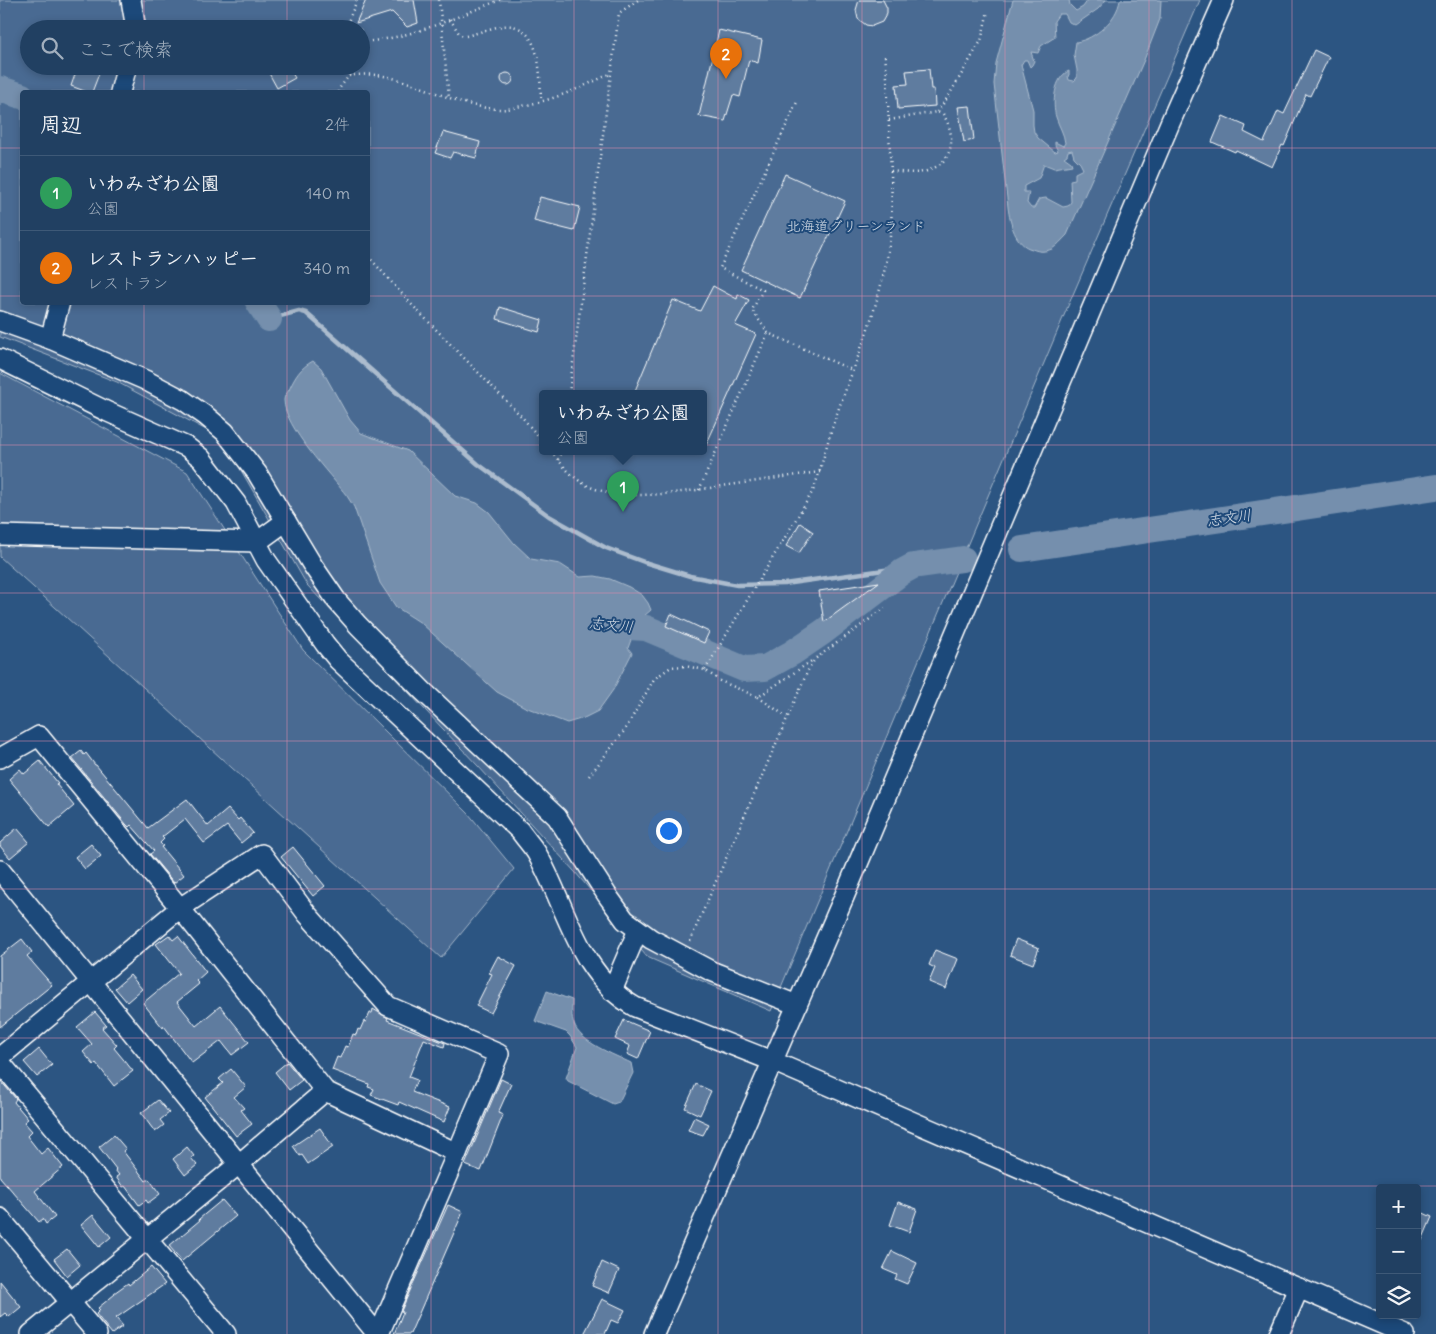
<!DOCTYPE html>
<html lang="ja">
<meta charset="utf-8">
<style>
:root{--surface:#214062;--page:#2d4b6b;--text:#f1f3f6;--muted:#a2afbe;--line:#3e5977;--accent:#ff9aa2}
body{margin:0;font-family:Delius,"Klee One",sans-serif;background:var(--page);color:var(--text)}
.controls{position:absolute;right:15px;bottom:15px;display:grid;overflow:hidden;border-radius:5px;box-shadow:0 2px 8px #0003}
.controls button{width:45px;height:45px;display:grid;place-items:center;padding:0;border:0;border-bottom:1px solid var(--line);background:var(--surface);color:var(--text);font:25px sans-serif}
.you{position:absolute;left:668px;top:830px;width:18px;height:18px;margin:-12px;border:4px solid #fff;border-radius:50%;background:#1a73e8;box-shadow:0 0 0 8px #1a73e833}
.badge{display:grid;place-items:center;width:32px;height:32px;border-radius:50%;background:var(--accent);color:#fff;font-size:16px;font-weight:700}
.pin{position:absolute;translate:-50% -41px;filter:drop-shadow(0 1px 2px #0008)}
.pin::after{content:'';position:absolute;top:26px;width:18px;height:15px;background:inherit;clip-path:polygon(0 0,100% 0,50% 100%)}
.popup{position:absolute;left:539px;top:390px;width:168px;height:65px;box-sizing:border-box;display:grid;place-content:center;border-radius:5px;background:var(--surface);filter:drop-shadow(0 1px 4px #0005);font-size:16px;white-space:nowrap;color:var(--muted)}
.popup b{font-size:19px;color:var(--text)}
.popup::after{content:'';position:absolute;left:50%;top:100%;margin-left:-10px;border:10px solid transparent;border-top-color:var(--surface)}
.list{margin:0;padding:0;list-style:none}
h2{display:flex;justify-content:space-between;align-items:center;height:65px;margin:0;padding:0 20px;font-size:21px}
h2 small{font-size:16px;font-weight:400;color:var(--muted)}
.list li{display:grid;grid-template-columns:32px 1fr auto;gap:15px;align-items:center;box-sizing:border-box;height:75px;padding:0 20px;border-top:1px solid var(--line)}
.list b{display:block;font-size:19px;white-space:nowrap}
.list p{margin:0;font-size:16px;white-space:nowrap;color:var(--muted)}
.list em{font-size:16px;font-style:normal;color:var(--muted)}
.icon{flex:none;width:28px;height:28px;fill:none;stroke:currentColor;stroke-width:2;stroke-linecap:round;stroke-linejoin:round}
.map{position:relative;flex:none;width:1436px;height:1334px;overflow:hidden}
.search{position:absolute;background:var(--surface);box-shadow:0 2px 8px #0003;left:20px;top:20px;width:350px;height:55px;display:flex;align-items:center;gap:12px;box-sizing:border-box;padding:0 18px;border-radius:28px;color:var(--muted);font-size:19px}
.panel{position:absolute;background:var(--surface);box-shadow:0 2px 8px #0003;left:20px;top:90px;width:350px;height:215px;border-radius:5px}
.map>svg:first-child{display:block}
.green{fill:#486b92;stroke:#a4b5c8;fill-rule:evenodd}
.water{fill:#748fad;stroke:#acbcce;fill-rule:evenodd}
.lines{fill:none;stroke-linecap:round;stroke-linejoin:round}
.stream{stroke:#acbcce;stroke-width:4.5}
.river{stroke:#748fad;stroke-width:26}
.building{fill:#5e7c9f;stroke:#fff}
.minor-casing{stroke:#fff;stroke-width:22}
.path{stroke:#fff;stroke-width:2.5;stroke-dasharray:1 4;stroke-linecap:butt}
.minor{stroke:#1f4a7a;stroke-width:19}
.grid{fill:none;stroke:#e08cad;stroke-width:1;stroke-opacity:0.55}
.labels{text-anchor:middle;stroke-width:4;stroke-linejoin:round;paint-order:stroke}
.park-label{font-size:14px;fill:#dae1e9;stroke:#1f4a7a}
.water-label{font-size:15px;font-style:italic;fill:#d5dde6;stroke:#1f4a7a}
</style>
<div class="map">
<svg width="1436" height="1334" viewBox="0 0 1436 1334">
<rect width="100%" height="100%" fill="#2c5582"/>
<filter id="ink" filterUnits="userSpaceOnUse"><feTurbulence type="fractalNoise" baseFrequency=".02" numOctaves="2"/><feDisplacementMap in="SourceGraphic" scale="10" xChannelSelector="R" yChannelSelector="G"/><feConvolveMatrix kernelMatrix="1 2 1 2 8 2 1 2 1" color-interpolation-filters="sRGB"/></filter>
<g filter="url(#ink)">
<g class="green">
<path d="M0,0h1200l-132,306 -297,705 -124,-54 -72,-85 -97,-106 -171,-181 -84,-146 -106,-57 -117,-45zM29,29h332v37h-332zM22,92h346v210h-346zM543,393h160v58h-160z"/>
<polygon points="0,373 187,472 303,650 468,813 514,869 441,958 0,557"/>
</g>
<g class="water">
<path d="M1013,0h56l1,5 6,6 7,-4 5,-7h18l-8,9 -23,16 -6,-3 -4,-8h-6l-5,7 1,16 -14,9 -3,7 -7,-1 3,9 -2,4 -2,2 -3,-7h-3l-3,5 12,45v15l1,7 4,6 17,14 3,-1 -3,-6v-3l8,4 2,-3c-1,-10 -6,-16 -9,-26 -4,-13 -2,-40 13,-46v4l-1,1 1,4 5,1 3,-3v-8l-3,-15 2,-13c19,-3 41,-22 44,-42h41l-1,19 -16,41 -77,175c-5,5 -10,11 -15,14 -8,3 -12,3 -20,0 -17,-4 -22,-26 -24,-42l-14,-123 2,-21zM1072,150l2,7 6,6 3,6 -8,4v6l-5,1 1,22 -3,4 -5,1 -17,-9 -7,1 -5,9h-3l-4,-5 2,-11h-5v-6l15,-8 5,-14 10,4 18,-3 -1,-3 -7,-5 3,-2 1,-4z"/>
<path d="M313,361l8,7 29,52 11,13 47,18 47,45 22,7 12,9 25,31 17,16 29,5 20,13 15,-1 15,3 19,8 13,8 6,8 3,7 -7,6 7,6 -13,15h-6l-4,11 4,5 -19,37 -15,21 -14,7 -17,5 -42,-16 -28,-15 -76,-69 -25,-16 -16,-24 -26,-76 -7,-11c-17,-22 -63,-69 -63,-96 0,-4 3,-7 5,-10 6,-13 11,-22 24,-29z"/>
<path d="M547,991l25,9c0,8 -1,17 2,24 5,18 41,31 57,39l2,10 -14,29 -6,2 -45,-23 -2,-3 11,-31 -7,-11 -4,-4 -31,-11z"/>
</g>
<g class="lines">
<polyline class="stream" points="269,319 299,311 306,313 478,464 549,516 606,548 644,562 690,576 737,585 784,584 913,566"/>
<g class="river">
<polyline points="0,89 22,96"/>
<polyline points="258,302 269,319"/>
<polyline points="1022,549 1436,487"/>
<polyline points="611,626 646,628 744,669 765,668 792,653 823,632 902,572 913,566 963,559"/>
</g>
</g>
<g class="building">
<polygon points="366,0 414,0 418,23 407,27 392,12 356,23"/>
<polygon points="859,0 883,0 887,8 887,13 882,22 872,26 866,25 858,19 856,10"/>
<polygon points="719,30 762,40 758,63 749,60 740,97 733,95 725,121 699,116"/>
<polygon points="1314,50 1329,57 1310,96 1306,94 1284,146 1282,145 1272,167 1236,150 1235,152 1212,142 1223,116 1246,126 1244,132 1264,142 1278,111 1284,114"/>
<polygon points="78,66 102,66 92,92 87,92 71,86"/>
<polygon points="265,66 288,66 295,78 277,88"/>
<polygon points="929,69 931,89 934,89 935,106 898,109 896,85 908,84 906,71"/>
<circle cx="507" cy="79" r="6"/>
<polygon points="970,106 974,140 964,142 958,107"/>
<polygon points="443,132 480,142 476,158 453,152 450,158 435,153"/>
<polygon points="785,174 845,201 800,298 741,270"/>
<polygon points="540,197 580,207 574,231 534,221"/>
<polygon points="713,286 737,299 738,294 749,300 735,325 756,334 703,452 703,393 634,393 673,300 700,311"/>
<polygon points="500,307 542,320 539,332 497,319"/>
<polygon points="800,523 813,532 799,553 786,546"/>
<polygon points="879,582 824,622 819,591"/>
<polygon points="671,614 709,632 704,643 666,626"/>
<polygon points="81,751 84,755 86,753 95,765 96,765 148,828 187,799 208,826 228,809 238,820 240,818 253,833 241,843 227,826 204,843 185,819 162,837 164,839 160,843 163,846 161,847 184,875 174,883 150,854 154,851 131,825 129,827 126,824 72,758"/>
<polygon points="40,761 58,783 56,784 74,806 49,827 9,779 20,769 24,774"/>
<polygon points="17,828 29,842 10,858 0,846 0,843"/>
<polygon points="91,844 101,856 85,869 75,857"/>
<polygon points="293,847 325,886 313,896 281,857"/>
<polygon points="169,935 173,940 178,936 206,972 196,981 199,984 177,1002 196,1026 220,1006 249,1042 232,1055 221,1041 192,1063 164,1026 163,1028 143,1003 179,973 156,944"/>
<polygon points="22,939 32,952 27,956 52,985 0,1027 0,956"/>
<polygon points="1016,939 1039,948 1033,964 1010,955"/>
<polygon points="935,950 958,959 946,989 929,982 935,968 929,965"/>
<polygon points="498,956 516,966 491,1013 476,1006 492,974 489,973"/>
<polygon points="130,975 142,989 127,1002 115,988"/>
<polygon points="373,1009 388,1018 387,1020 445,1043 444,1047 424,1039 409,1077 417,1080 412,1092 450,1107 444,1122 399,1102 398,1105 371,1095 374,1089 368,1087 369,1084 332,1070 337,1057 340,1058 345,1046 348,1047 353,1034 356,1035 358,1029 360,1030 364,1021 366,1022 370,1013 372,1013"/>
<polygon points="95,1012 106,1025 102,1028 117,1045 114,1048 133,1071 114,1086 96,1063 94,1065 83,1052 92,1044 77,1027"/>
<polygon points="624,1020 650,1031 638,1059 627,1054 630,1046 615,1039"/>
<polygon points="39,1049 52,1065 37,1077 24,1062"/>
<polygon points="287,1062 302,1080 289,1090 275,1072"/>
<polygon points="231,1069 246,1087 234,1097 244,1108 241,1110 252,1124 236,1136 205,1097 223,1083 219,1079"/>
<polygon points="501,1079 511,1084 498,1113 503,1115 481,1171 465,1165"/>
<polygon points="0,1080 16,1099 14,1102 28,1119 24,1122 32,1131 27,1136 41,1154 48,1148 63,1167 35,1191 55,1217 46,1224 43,1219 39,1222 0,1177"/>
<polygon points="696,1084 711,1091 700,1115 685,1108"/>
<polygon points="158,1100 169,1113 160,1120 164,1125 155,1132 141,1113"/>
<polygon points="694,1117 709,1124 703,1135 688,1130"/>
<polygon points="320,1128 333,1147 308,1164 302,1155 300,1156 293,1146"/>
<polygon points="114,1135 126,1149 123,1151 146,1181 149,1179 160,1194 148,1203 146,1200 139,1205 125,1186 123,1187 116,1177 119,1175 115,1170 116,1169 99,1147"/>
<polygon points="187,1147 194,1156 191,1158 197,1165 185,1175 173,1159"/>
<polygon points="222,1200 236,1216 182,1261 169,1246 200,1220 199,1219"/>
<polygon points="898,1202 917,1209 909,1232 890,1225"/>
<polygon points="448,1205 463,1212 410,1334 394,1334 403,1312 401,1311"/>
<polygon points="1417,1210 1432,1217 1417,1252"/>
<polygon points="93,1215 111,1237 99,1247 81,1225"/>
<polygon points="67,1249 80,1265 67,1276 54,1259"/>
<polygon points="892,1251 917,1263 907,1284 895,1279 897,1275 883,1269"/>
<polygon points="602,1262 619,1270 609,1293 592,1286"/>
<polygon points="151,1267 165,1284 116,1318 123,1326 112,1334 96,1314 100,1310 98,1308 115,1294 114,1293 128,1283 129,1285"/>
<polygon points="0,1281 21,1307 9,1317 5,1313 0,1317"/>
<polygon points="602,1299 625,1310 618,1323 611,1320 605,1334 584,1334"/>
</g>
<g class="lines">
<defs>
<g id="minor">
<polyline points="131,0 136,29"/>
<polyline points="120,92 127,66"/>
<polyline points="0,321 50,339 145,380 183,400 206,416 225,432 257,473 313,566 337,601 358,625 423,691 557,817 607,895 625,920 651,939 711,971 797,1005"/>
<polyline points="50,339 60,302"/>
<path d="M0,359l108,53 79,35 14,11 35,45 30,57 59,84 13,16 182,171c5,7 11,14 16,21 31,53 41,122 99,155l137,54 633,273"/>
<polyline points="0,535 257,542 286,521"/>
<polyline points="0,758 39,736 180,908 325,1091 457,1153 379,1334"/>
<polyline points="0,870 377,1334"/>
<polyline points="612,991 638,930"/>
<polyline points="0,1057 180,908 262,854 307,914 388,1006 499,1054 457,1153"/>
<polyline points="0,1062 226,1334"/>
<polyline points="0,1218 97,1334"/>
<polyline points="31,1334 239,1164 325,1091"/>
<polyline points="654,1334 844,897 1170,123 1224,0"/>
<polyline points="1279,1334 1299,1288"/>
</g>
</defs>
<use href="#minor" class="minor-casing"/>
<g class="path">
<polyline points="439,0 449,98"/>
<path d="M450,19l10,16 6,1c14,-3 32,-12 46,-10 30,5 28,53 29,75"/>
<polyline points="345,29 357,0"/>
<path d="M361,42c49,-3 95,-25 139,-42"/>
<path d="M349,76c53,-10 98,32 151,33 7,1 15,-2 22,-3 35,-7 58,-18 90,-33"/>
<polyline points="338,92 339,89 354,69 354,66"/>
<polyline points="937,112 948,97 981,41 988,11"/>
<path d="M889,120l48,-8 6,2c15,24 10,51 -20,58 -10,2 -22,0 -32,-1"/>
<polyline points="368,256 412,305 522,417 543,442"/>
<polyline points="768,333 752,310 763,290 720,268 798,100"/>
<polyline points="569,393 619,13 638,0"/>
<path d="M551,451c10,12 20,26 35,34 37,19 103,6 143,0 30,-4 60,-9 91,-13"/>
<polyline points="558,460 561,451"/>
<polyline points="699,490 768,333 852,370"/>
<path d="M705,670l108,-179c9,-24 14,-49 22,-72 22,-62 51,-126 56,-193 2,-32 -1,-65 -2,-98 -1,-24 -1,-47 -4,-72"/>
<polyline points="758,697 787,717"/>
<polyline points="589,776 625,730 654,679 671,667 685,666 705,670 720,681 758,697 813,660"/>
<polyline points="690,941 809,668 815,659 885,608"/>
</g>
<use href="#minor" class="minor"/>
</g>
</g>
<path class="grid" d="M144,0v29M287,0v29M431,0v1334M574,0v1334M718,0v1334M862,0v1334M1005,0v1334M1149,0v1334M1292,0v1334M144,66v26M287,66v26M0,148h22M368,148h1068M0,296h22M368,296h1068M144,302v1032M287,302v1032M0,445h1436M0,593h1436M0,741h1436M0,889h1436M0,1038h1436M0,1186h1436"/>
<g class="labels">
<g class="park-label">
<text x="856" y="231">北海道グリーンランド</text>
</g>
<g class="water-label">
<text transform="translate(1229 518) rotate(-8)" y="5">志文川</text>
<text transform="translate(611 625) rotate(5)" y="5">志文川</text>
</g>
</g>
</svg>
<div class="controls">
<button>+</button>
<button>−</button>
<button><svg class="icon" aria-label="layers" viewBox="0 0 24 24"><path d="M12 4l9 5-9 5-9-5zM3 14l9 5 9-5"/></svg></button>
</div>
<div class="you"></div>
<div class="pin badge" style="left:623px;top:512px;background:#2e9e5b">1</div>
<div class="popup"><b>いわみざわ公園</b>公園</div>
<div class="pin badge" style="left:726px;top:79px;background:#e8710a">2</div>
<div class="search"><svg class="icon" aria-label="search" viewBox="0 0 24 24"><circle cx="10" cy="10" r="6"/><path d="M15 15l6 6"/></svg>ここで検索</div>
<section class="panel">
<h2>周辺<small>2件</small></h2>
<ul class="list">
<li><span class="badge" style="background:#2e9e5b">1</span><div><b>いわみざわ公園</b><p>公園</p></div><em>140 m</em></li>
<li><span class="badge" style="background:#e8710a">2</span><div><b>レストランハッピー</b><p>レストラン</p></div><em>340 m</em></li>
</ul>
</section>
</div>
